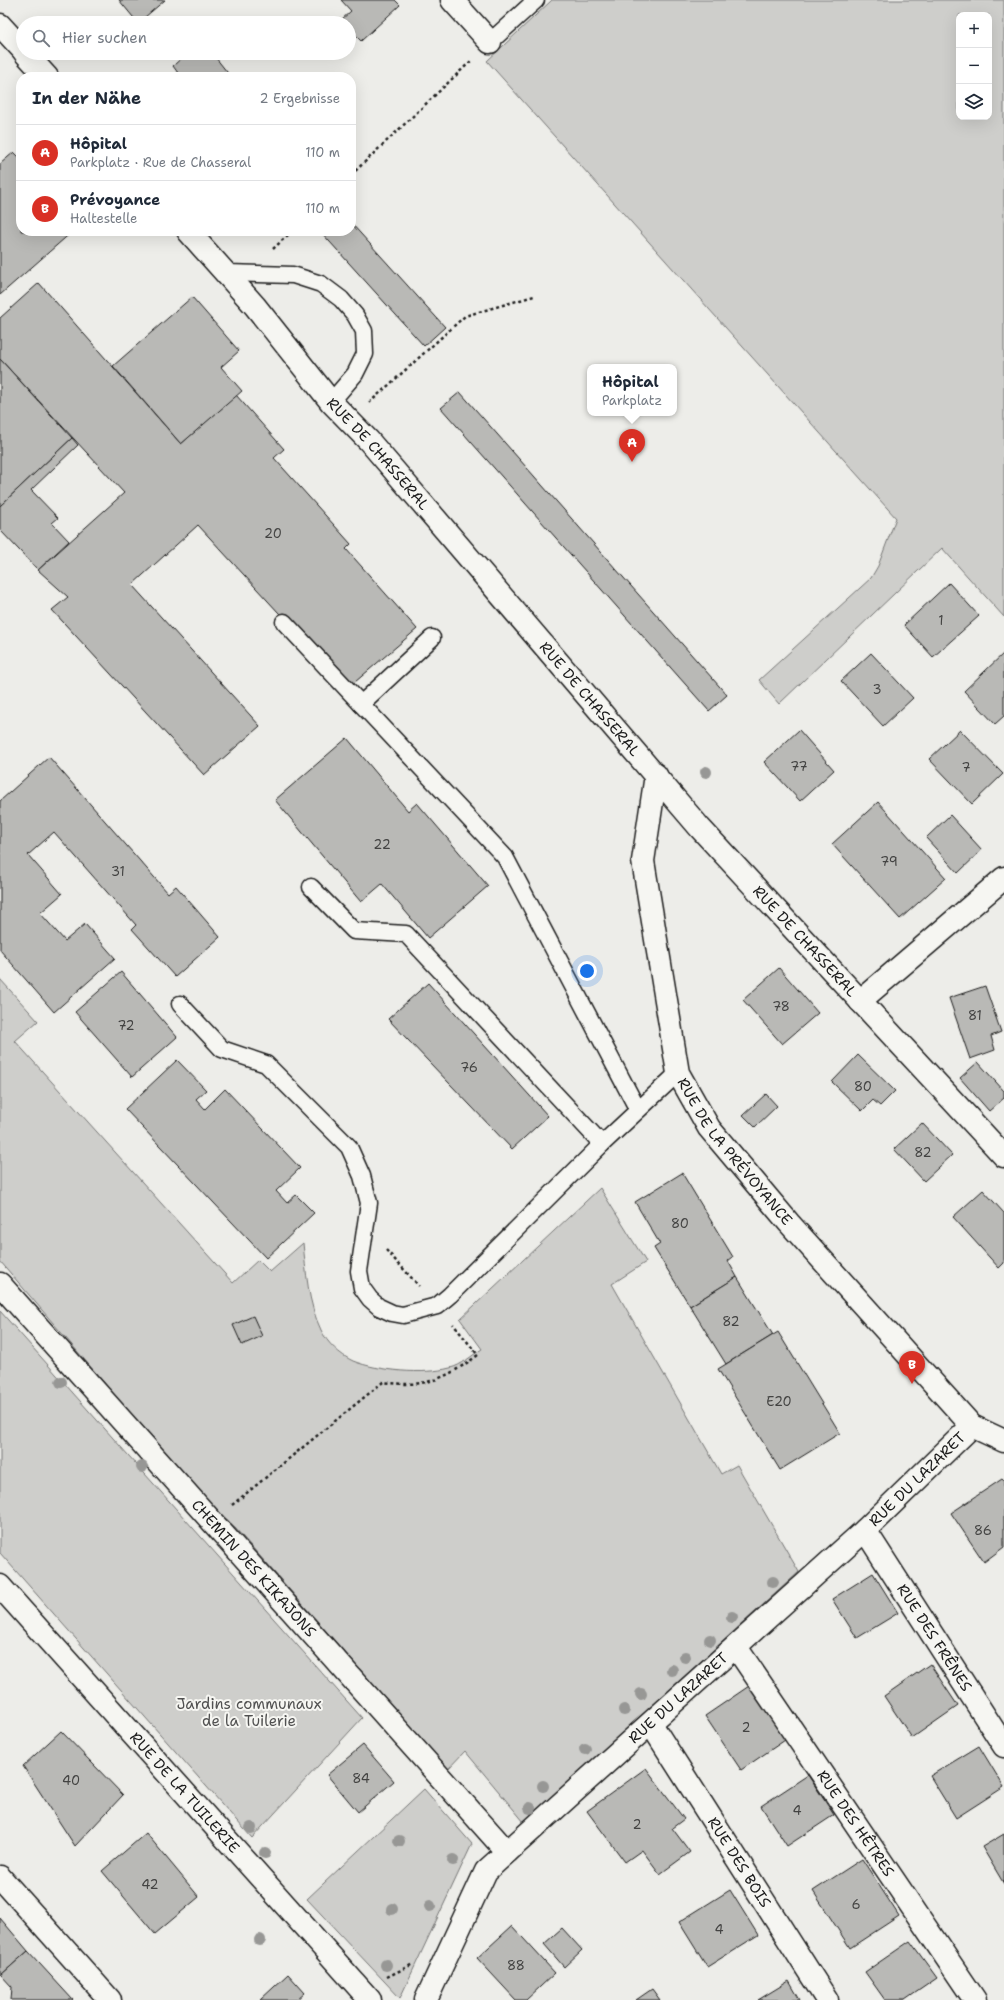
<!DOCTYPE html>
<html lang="de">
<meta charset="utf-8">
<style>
:root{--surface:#fff;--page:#f6f6f7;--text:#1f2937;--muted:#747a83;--line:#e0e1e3;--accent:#d93025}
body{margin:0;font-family:"Shantell Sans",sans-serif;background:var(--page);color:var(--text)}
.controls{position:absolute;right:12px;top:12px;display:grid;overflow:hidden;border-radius:8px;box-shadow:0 4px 16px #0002}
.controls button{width:36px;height:36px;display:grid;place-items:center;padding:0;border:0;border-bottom:1px solid var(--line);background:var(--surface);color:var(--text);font:20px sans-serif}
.you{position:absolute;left:587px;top:971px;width:14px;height:14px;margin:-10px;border:3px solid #fff;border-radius:50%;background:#1a73e8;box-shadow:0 0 0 6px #1a73e833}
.badge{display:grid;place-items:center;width:26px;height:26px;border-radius:50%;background:var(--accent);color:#fff;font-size:13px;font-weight:700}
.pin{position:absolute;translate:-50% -33px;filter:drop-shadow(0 1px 2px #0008)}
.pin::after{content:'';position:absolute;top:21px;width:14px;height:12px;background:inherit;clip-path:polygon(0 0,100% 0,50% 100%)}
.popup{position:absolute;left:587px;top:364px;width:90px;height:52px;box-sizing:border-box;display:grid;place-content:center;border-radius:8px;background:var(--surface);filter:drop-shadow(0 1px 3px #0005);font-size:13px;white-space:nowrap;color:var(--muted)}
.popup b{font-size:15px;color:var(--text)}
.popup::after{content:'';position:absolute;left:50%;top:100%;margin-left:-8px;border:8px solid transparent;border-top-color:var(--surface)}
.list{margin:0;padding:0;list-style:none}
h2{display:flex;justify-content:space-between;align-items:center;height:52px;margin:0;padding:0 16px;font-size:17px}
h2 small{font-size:13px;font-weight:400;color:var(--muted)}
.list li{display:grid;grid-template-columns:26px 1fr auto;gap:12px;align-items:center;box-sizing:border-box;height:56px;padding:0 16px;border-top:1px solid var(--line)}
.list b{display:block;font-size:15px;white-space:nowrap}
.list p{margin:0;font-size:13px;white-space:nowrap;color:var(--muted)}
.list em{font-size:13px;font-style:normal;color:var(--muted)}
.icon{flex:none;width:22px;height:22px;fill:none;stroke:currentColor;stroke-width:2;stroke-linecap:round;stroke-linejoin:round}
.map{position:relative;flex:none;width:1004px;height:2000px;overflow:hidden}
.search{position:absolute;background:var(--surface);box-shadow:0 4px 16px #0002;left:16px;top:16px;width:340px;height:44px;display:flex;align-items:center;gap:10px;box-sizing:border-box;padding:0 14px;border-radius:22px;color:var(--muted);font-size:15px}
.panel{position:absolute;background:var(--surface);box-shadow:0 4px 16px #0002;left:16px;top:72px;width:340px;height:164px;border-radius:16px}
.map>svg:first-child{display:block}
.green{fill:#cececb;stroke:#757574;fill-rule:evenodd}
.building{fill:#b9b9b6;stroke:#1c1c1c}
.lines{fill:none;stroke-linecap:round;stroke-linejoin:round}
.service-casing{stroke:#1c1c1c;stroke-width:19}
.minor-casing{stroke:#1c1c1c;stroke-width:25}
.path{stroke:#1c1c1c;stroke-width:2.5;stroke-dasharray:3 3;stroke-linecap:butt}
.service{stroke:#f6f6f2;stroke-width:16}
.minor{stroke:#f6f6f2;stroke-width:22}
.tree{fill:#979795}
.labels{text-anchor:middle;stroke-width:4;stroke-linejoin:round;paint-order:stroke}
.number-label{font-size:13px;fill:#434342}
.street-label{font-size:15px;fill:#1c1c1c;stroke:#f6f6f2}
.park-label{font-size:15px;fill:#515151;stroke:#f6f6f2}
</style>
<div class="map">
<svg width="1004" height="2000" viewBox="0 0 1004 2000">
<rect width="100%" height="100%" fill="#edede9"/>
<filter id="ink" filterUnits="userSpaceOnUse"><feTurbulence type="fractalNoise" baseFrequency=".025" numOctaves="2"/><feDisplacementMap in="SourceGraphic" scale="8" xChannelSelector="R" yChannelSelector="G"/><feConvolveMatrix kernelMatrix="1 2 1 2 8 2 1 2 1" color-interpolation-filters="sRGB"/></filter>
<g filter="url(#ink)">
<g class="green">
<path d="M552,0h452v617l-62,-69 -163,156 -20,-24 112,-102 7,-12 18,-48 -409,-457zM959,15h30v102h-30z"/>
<path d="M0,979l38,42 -23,20 218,242 25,-23 12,12 33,-29c3,28 5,60 18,87 6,13 19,25 32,31 25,10 71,14 97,7 11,-2 22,-13 32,-19l-22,-30 140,-131 46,74 -34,22 109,190 16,-9 62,107 -275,250 -59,-71 -17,18 -220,-249 -14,-9 -214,-250z"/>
<polygon points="0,1311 362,1718 252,1838 0,1553"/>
<polygon points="424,1789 472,1844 400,1998 307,1899"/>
</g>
<g class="building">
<polygon points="119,0 165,0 138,23"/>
<polygon points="341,0 395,0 400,5 361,41 349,29 349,23 344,23 341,20 351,11"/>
<polygon points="187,53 212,53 231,77 181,77 173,66"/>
<polygon points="14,152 21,159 21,231 73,231 0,295 0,164"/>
<polygon points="351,223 445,327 424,346 320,231 351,231"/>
<polygon points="39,283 181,444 236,395 284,449 274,458 351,544 346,549 417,629 348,688 198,525 132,585 260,726 204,775 52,610 68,597 38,570 124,493 0,359 0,318"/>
<polygon points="192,297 239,351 221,367 242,391 181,444 113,366"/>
<polygon points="0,359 72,438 0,506"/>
<polygon points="460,392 727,695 709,711 441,408"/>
<polygon points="72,438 78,445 31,490 58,518 52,523 69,541 38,570 0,530 0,506"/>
<polygon points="949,583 979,616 933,657 904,625"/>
<polygon points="871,653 913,698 883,726 841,681"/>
<polygon points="1004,653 1004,716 995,724 964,691"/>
<polygon points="799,730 834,770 800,801 764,762"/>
<polygon points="960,730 1003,774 972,804 929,759"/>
<polygon points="347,738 408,811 417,803 488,886 428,938 382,884 361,902 275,800"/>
<polygon points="49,757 168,893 176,886 220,937 175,977 132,929 136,925 54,832 28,855 62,894 40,913 65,941 85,924 115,958 54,1012 0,950 0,801"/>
<polygon points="878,802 946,878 900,919 832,844"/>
<polygon points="950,815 982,850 958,873 926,838"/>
<polygon points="779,968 818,1013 782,1044 743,1000"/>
<polygon points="121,972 177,1037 132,1077 75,1012"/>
<polygon points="428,983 548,1116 512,1149 388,1019"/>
<polygon points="985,986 1001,1032 991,1036 995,1050 970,1059 949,998"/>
<polygon points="858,1055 895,1091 880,1106 873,1100 862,1111 832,1082"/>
<polygon points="177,1060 206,1090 196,1099 205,1109 225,1089 300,1168 276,1191 287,1203 296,1195 314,1213 266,1258 125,1109"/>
<polygon points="978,1062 1004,1091 1004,1098 989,1111 960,1078"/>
<polygon points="766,1094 777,1106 755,1127 743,1115"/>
<polygon points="922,1123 952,1155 924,1181 894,1149"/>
<polygon points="682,1173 733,1257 728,1261 737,1277 690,1306 654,1248 660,1244 635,1202"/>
<polygon points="983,1190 1004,1213 1004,1263 999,1268 953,1217"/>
<polygon points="737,1277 773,1335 726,1364 690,1306"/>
<polygon points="253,1316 262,1336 242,1345 233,1325"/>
<polygon points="778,1332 840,1433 780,1470 718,1369"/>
<polygon points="1002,1479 1004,1481 1004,1547 984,1562 951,1513"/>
<polygon points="873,1573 898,1613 857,1638 832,1599"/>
<polygon points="930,1664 958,1706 912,1738 884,1696"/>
<polygon points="752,1684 788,1738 741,1770 705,1716"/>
<polygon points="61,1731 123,1795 75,1846 23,1766"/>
<polygon points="363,1745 394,1781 358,1812 327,1775"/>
<polygon points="979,1746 1004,1787 956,1818 930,1776"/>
<polygon points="646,1768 684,1819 672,1828 690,1852 660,1874 642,1850 625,1862 587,1811"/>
<polygon points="808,1775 834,1815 787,1846 761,1806"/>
<polygon points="146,1833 199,1897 155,1934 102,1871"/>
<polygon points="1004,1834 1004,1884 982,1847"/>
<polygon points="862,1859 899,1916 850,1948 813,1891"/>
<polygon points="730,1890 758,1935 707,1967 679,1922"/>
<polygon points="0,1918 28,1951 1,1975 0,1974"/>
<polygon points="512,1926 555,1973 526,2000 516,2000 477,1958"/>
<polygon points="562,1928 582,1950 564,1967 544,1944"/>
<polygon points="910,1941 937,1978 905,2000 885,2000 865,1972"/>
<polygon points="28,1951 73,2000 11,2000 12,1987 1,1975"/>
<polygon points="288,1974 305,1993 297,2000 260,2000"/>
<polygon points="789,1981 800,2000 758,2000"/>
<polygon points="652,1989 660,2000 636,2000"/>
</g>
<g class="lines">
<defs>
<g id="service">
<polyline points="490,42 536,0"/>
<polyline points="227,273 293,275 321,284 341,299 355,315 364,331 365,354 355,374 331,402"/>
<polyline points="284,622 505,857 638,1110"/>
<polyline points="361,704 432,638"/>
<polyline points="311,887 354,931 406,934 602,1144"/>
<polyline points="180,1004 222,1049 266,1064 349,1147 362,1176 369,1203 359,1271 362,1288 370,1299 379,1307 392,1313 403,1315 437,1306 450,1295 602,1144 678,1073"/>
</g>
<g id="minor">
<polyline points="452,0 490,42"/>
<polyline points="0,25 23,50"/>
<polyline points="25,53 47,77"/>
<path id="s1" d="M188,231l67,75 76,96 38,39 331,387 304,328"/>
<path id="s2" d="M656,775l-13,86 35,212 31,55 80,95 183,203 32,15"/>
<polyline points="860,1001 1004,878"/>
<path id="s3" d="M0,1284l507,568"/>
<path id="s4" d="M865,1530l139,216"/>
<path id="s5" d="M0,1586l370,414"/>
<path id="s6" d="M736,1647l239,353"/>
<path id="s7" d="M651,1724l176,276"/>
<polyline points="0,1877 110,2000"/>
<path id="s8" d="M426,2000l60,-129 379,-341 107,-104"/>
</g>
</defs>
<use href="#service" class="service-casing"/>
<use href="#minor" class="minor-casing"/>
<g class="path">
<polyline points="351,175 471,61"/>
<polyline points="273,249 292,231"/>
<polyline points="369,403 465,316 534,296"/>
<polyline points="386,1250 419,1286"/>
<path d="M232,1505l151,-123c42,6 61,-2 95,-27l-25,-31"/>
<polyline points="387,1977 413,1964"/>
</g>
<use href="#service" class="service"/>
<use href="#minor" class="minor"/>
</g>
<g class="tree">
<circle cx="706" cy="772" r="6"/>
<circle cx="61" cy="1382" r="6"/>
<circle cx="142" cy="1467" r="6"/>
<circle cx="773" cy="1582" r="6"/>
<circle cx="732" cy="1617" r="6"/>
<circle cx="710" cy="1640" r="6"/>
<circle cx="685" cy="1657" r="6"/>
<circle cx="672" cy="1670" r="6"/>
<circle cx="641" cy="1694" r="6"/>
<circle cx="624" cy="1710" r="6"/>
<circle cx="585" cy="1749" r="6"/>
<circle cx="543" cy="1786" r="6"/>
<circle cx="530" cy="1808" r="6"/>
<circle cx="251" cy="1828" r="6"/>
<circle cx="399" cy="1841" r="6"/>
<circle cx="265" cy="1853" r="6"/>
<circle cx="453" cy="1860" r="6"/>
<circle cx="430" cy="1906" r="6"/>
<circle cx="392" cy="1909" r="6"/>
<circle cx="260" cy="1940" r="6"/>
<circle cx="386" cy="1965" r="6"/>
</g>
</g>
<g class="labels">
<g class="number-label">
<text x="273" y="538">20</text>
<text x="941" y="625">1</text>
<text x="877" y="694">3</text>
<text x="799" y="771">77</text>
<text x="966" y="772">7</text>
<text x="382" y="849">22</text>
<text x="889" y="866">79</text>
<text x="118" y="876">31</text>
<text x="781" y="1011">78</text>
<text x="975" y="1020">81</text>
<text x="126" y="1030">72</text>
<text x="469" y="1072">76</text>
<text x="863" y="1091">80</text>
<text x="923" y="1157">82</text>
<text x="680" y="1228">80</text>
<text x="731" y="1326">82</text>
<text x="779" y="1406">E20</text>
<text x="983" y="1535">86</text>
<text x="746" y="1732">2</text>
<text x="361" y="1783">84</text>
<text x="71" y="1785">40</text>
<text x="797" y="1815">4</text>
<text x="637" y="1829">2</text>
<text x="150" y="1889">42</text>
<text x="856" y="1909">6</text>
<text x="719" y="1934">4</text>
<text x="516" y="1970">88</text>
</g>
<g class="street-label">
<text dy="5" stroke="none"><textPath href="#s1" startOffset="293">RUE DE CHASSERAL</textPath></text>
<text dy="5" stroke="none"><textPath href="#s1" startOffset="617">RUE DE CHASSERAL</textPath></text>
<text dy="5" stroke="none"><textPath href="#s1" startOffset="941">RUE DE CHASSERAL</textPath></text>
<text dy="5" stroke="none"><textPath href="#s2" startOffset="399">RUE DE LA PRÉVOYANCE</textPath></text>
<text dy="5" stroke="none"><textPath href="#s8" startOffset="725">RUE DU LAZARET</textPath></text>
<text dy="5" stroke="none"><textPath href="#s3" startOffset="381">CHEMIN DES KIKAJONS</textPath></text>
<text dy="5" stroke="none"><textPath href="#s4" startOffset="128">RUE DES FRÊNES</textPath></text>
<text dy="5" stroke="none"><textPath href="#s8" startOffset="401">RUE DU LAZARET</textPath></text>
<text dy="5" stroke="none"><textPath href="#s5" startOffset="277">RUE DE LA TUILERIE</textPath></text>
<text dy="5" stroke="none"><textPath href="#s6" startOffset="213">RUE DES HÊTRES</textPath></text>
<text dy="5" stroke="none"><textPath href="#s7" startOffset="164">RUE DES BOIS</textPath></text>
</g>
<g class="park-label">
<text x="249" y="1709">Jardins communaux<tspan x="249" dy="17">de la Tuilerie</tspan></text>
</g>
</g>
</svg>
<div class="controls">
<button>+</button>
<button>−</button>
<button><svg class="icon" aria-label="layers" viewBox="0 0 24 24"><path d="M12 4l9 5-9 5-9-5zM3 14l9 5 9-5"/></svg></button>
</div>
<div class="you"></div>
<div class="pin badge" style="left:632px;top:462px">A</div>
<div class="popup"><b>Hôpital</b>Parkplatz</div>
<div class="pin badge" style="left:912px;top:1384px">B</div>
<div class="search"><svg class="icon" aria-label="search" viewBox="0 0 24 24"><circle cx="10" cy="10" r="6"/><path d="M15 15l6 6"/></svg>Hier suchen</div>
<section class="panel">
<h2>In der Nähe<small>2 Ergebnisse</small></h2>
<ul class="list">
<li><span class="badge">A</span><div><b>Hôpital</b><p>Parkplatz · Rue de Chasseral</p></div><em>110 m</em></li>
<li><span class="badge">B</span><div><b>Prévoyance</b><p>Haltestelle</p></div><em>110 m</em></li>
</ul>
</section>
</div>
